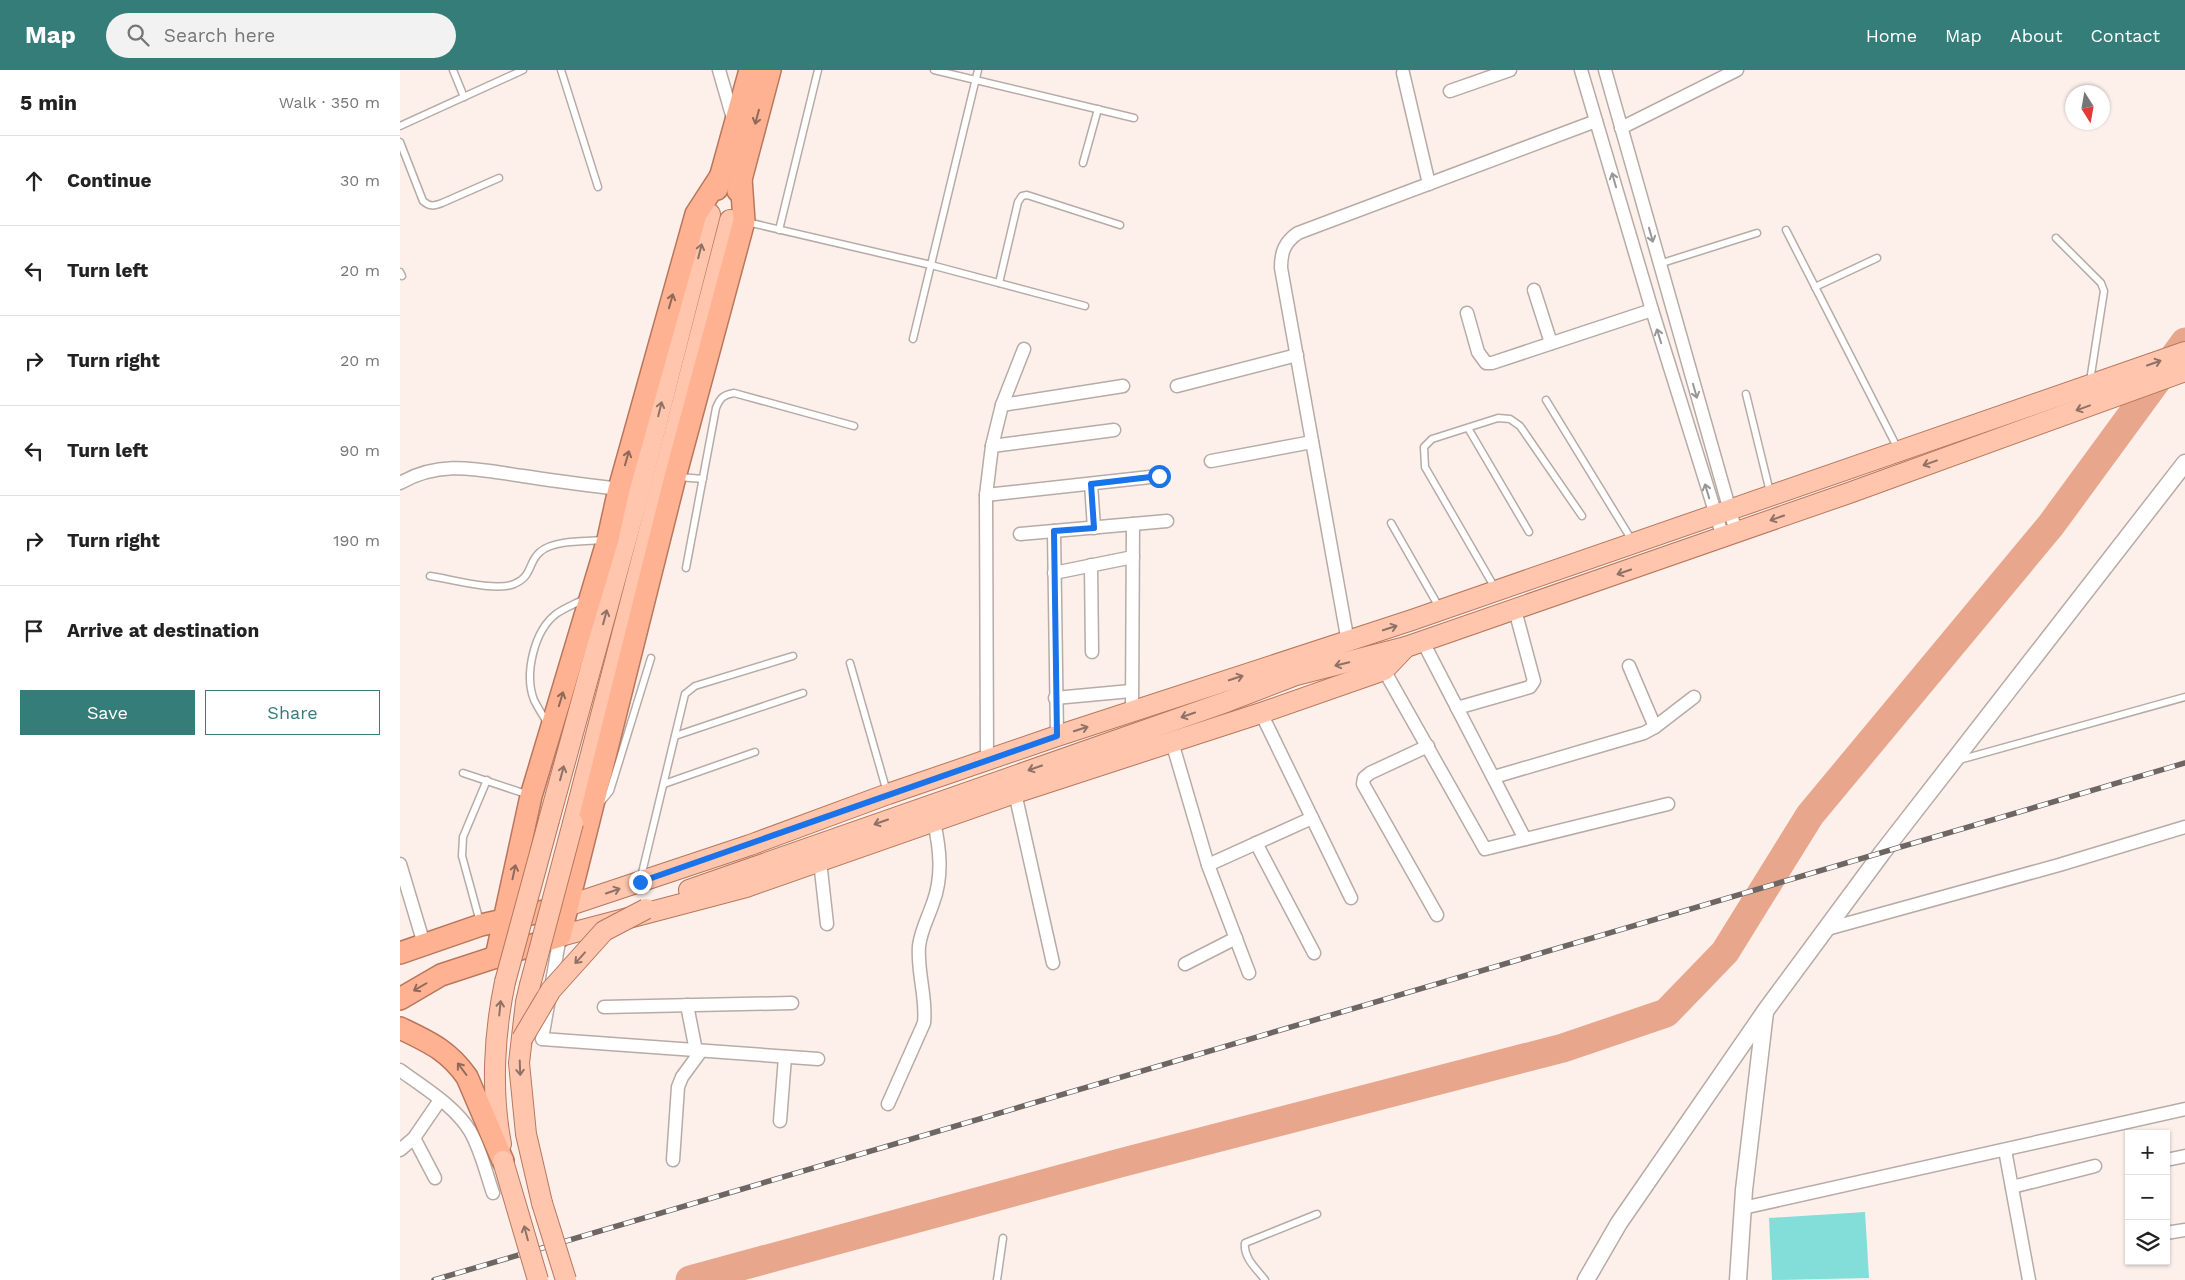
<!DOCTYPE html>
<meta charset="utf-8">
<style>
:root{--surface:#fff;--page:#f2f2f2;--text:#222;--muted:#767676;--line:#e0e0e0;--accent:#347d79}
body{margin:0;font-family:"Work Sans",sans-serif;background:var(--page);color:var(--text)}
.controls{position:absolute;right:15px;bottom:15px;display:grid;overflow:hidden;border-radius:0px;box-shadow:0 1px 4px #0004}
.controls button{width:45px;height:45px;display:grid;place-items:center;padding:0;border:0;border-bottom:1px solid var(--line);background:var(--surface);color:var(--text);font:25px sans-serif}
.compass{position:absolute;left:1665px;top:15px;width:45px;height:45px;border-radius:50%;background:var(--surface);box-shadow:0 1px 4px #0004;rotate:169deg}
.stop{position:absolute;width:15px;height:15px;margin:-11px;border:4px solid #1a73e8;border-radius:50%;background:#fff}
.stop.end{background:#1a73e8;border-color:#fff;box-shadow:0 1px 5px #0008}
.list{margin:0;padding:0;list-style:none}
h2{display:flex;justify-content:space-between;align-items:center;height:65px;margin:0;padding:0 20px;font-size:21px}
h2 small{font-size:16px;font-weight:400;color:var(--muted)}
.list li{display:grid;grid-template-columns:32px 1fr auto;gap:15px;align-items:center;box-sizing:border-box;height:90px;padding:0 20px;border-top:1px solid var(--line)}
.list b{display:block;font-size:19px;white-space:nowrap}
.list em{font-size:16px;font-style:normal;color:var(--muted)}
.actions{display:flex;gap:10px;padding:15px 20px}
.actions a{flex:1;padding:11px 0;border:1px solid var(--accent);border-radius:0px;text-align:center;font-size:18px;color:var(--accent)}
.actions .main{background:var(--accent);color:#fff}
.icon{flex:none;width:28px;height:28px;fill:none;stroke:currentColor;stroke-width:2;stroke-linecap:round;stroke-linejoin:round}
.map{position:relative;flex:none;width:1785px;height:1210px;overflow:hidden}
header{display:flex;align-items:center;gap:30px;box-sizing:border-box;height:70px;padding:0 25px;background:var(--accent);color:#fff}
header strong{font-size:24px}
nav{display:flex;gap:28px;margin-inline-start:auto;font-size:18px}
.search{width:350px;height:45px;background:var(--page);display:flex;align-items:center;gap:12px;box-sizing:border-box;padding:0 18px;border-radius:28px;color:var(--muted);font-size:19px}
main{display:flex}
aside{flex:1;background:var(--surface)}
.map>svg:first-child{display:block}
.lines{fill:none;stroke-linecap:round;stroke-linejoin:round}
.river{stroke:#e8a68c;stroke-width:29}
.building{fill:#83ddd8}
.service-casing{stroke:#b7aba6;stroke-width:9}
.minor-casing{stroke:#b7aba6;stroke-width:15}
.tertiary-casing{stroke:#b7aba6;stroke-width:19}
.primary-casing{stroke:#b8775d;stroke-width:22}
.trunk-casing{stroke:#b8775d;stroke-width:24}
.service{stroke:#fff;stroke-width:6}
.minor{stroke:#fff;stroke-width:12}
.tertiary{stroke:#fff;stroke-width:16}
.primary{stroke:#ffc5ad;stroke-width:20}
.trunk{stroke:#ffb292;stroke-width:21}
.rail-casing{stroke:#6d6663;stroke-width:5.5}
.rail{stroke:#fff;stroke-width:4;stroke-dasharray:11;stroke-linecap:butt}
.primary-bridge-casing{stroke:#b8775d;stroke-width:22;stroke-linecap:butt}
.primary-bridge{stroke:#ffc5ad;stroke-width:20}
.oneway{stroke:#8f695a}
.oneway2{stroke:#999696}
.oneway3{stroke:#8f7267}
.route{stroke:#1a73e8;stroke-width:6}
</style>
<header>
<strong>Map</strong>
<div class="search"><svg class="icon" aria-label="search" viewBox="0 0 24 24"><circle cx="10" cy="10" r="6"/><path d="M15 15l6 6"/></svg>Search here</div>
<nav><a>Home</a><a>Map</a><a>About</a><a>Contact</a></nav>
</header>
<main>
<aside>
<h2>5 min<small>Walk · 350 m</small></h2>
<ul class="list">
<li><svg class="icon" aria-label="ahead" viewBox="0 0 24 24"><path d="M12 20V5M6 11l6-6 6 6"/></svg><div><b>Continue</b></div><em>30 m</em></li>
<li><svg class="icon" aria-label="left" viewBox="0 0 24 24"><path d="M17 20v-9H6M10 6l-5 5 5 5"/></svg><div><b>Turn left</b></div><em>20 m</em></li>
<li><svg class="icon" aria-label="right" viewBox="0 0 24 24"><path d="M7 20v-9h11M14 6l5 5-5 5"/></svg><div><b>Turn right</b></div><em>20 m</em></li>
<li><svg class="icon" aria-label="left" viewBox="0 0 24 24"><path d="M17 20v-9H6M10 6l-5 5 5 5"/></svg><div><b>Turn left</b></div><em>90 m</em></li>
<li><svg class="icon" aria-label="right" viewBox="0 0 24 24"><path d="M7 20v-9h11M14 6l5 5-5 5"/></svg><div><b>Turn right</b></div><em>190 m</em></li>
<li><svg class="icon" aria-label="arrive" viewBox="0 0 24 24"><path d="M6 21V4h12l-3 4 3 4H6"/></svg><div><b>Arrive at destination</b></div></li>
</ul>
<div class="actions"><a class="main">Save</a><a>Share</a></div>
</aside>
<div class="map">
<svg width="1785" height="1210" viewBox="0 0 1785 1210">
<rect width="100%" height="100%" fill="#fdf0eb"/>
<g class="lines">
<polyline class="river" points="290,1210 720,1093 1163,978 1266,943 1325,882 1410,745 1651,455 1785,272"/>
</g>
<polygon class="building" points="1465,1142 1469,1208 1372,1210 1369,1148"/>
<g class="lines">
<defs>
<g id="service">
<polyline points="53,0 64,27"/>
<polyline points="161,0 198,117"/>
<polyline points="534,0 734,48"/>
<polyline points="0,56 123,0"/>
<path d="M0,72l23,59c7,6 11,5 19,2l57,-25"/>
<polyline points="683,93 698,39"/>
<polyline points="347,152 531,195 685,236"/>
<polyline points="379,160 418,0"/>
<polyline points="1386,160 1498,379"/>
<polyline points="1656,168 1701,213 1704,221 1690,311"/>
<polyline points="1259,194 1357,163"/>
<polyline points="0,202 2,206"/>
<polyline points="599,213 618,132 622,126 627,125 720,155"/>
<polyline points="1415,217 1477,188"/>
<polyline points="513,269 578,0"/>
<polyline points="1346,324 1370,422"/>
<polyline points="1146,330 1233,472"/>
<polyline points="1068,358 1129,462"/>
<polyline points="279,407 303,409"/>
<polyline points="991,453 1039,537"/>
<path d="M286,498l30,-160c4,-10 7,-13 18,-15l120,33"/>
<path d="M30,506c21,3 65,16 84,8 20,-9 13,-21 26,-32 13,-12 47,-11 64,-12"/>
<polyline points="1095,518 1025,397 1024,377 1032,369 1098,348 1110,349 1120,356 1182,446"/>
<polyline points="450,593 487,722"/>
<path d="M148,654c-5,-8 -10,-16 -14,-24 -10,-26 0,-69 22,-86 8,-6 19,-10 28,-15"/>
<polyline points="275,666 403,623"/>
<polyline points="1559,690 1785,627"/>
<polyline points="63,703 129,725"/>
<polyline points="264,714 355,682"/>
<polyline points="201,732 210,721 251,588"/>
<polyline points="241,807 285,624 295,616 393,586"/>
<polyline points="80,852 62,786 63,767 87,710"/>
<polyline points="597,1210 603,1168"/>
<path d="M865,1210c-8,-11 -22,-22 -20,-37l72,-29"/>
</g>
<g id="minor">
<polyline points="319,0 334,52"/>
<polyline points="1181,0 1252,240 1323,467"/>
<polyline points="1205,0 1336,462"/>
<polyline points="1003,3 1029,114"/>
<polyline points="1050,21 1110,0"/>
<polyline points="1221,58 1337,0"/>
<polyline points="1134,220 1151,273"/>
<polyline points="1067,243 1078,282 1086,293 1092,293 1252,240"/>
<polyline points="777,316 897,285"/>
<polyline points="602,335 723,316"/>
<polyline points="592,376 714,360"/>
<polyline points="811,391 912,372"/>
<path d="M0,413c42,-24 79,-13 123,-7 32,5 64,9 96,13"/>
<polyline points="691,414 694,458"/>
<polyline points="586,425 759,406"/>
<polyline points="654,461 657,666"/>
<polyline points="620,464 767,451"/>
<polyline points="691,495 692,582"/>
<polyline points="654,503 733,487"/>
<path d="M948,572l-67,-374c0,-17 4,-26 17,-35l298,-112"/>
<polyline points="1023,572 1125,769"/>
<polyline points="1229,596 1255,657"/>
<polyline points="984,600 1085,779 1268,734"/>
<polyline points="655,628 731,621"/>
<polyline points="1057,638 1130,617 1134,611 1115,540"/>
<polyline points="732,642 733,454"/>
<polyline points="861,643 951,828"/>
<polyline points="772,672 808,795 849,903"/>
<polyline points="1028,676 970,703 964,708 963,714 1037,845"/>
<polyline points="587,690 586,425 592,376 602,335 624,279"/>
<polyline points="1094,707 1244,663 1255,657 1294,627"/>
<polyline points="615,723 653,893"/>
<polyline points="856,773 914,883"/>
<polyline points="420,791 427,854"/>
<polyline points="0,794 24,874"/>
<polyline points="808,795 912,748"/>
<polyline points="1427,859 1659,795 1785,757"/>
<polyline points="160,866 142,969 418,989"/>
<polyline points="785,894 836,868"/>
<polyline points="287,935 296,981"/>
<polyline points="204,937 392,933"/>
<path d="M0,1000c24,18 54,35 70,61 11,19 16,42 23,62"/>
<path d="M488,1034l36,-81c3,-25 -7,-50 -5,-77 2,-16 9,-28 14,-43 10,-27 7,-54 1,-81"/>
<polyline points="380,1051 385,987"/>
<polyline points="0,1080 14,1068"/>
<polyline points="1605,1080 1629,1210"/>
<polyline points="273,1090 278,1017 282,1007 301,981"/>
<polyline points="1766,1090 1785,1086"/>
<polyline points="35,1108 14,1068 40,1030"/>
<polyline points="1612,1117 1695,1096"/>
<polyline points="1343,1138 1785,1039"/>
<polyline points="1766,1163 1785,1160"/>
</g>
<g id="tertiary">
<polyline points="1186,1210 1219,1153 1366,940 1482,783 1785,393"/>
<polyline points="1338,1210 1344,1120 1365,942"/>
</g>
<g id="primary">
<polyline points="149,750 238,426 310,144"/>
<polyline points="173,753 330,150"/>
<polyline points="289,820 826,632 896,605 1006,577"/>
<polyline points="167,836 350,775 488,724 657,666 1012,550 1785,282"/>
<polyline points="160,866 346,817 615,723 861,643 984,600 1006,577 1449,423 1785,301"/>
<polyline points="130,915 126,932 119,993 126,1064 142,1133"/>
<path d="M101,1074c-10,-52 -7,-110 4,-162"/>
</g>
<g id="trunk">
<polyline points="317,119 350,0"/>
<polyline points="338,121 370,0"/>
<polyline points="0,883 81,855 167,836"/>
<polyline points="96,887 131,726 208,469 219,419 296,144 320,107"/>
<polyline points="0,929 41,905 160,866 275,407 344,151 341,108"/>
<path d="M0,958c29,14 48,22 67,49l36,84"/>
</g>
</defs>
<use href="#service" class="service-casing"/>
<use href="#minor" class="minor-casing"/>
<use href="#tertiary" class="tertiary-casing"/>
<use href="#primary" class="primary-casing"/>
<use href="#trunk" class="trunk-casing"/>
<use href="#service" class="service"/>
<use href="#minor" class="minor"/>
<use href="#tertiary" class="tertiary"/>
<use href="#primary" class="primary"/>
<use href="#trunk" class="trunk"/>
<defs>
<polyline id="rail" points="34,1210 1785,693"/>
</defs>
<use href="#rail" class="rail-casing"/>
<use href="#rail" class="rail"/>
<defs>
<g id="primary-bridge">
<polyline points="105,912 149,750"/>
<polyline points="130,915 173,753"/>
<polyline points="122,969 151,920 204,861 246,839"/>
<polyline points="103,1091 138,1210"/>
<polyline points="142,1133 166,1210"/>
</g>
</defs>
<use href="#primary-bridge" class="primary-bridge-casing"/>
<use href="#primary-bridge" class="primary-bridge"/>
</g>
<defs><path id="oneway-shaft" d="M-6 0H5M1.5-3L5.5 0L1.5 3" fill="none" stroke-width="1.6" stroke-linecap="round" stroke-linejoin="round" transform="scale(1.25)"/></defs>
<g class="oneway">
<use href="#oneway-shaft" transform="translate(357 47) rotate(105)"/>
<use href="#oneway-shaft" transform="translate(271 231) rotate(-74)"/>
<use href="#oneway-shaft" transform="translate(227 388) rotate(-74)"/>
<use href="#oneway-shaft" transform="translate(161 629) rotate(-73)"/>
<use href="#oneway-shaft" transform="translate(114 802) rotate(-78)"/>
<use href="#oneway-shaft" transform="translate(20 917) rotate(150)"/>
<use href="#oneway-shaft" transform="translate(62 999) rotate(-127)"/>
</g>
<g class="oneway2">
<use href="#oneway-shaft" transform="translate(1214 110) rotate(-106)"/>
<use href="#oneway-shaft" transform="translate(1251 165) rotate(74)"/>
<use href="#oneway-shaft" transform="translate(1259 266) rotate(-107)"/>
<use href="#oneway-shaft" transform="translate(1295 321) rotate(74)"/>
<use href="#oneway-shaft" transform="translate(1307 421) rotate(-107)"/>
</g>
<g class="oneway3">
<use href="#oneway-shaft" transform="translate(300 181) rotate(-76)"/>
<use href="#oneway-shaft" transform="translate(1754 293) rotate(-19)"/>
<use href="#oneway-shaft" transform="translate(1683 338) rotate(160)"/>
<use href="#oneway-shaft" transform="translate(260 339) rotate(-76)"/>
<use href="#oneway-shaft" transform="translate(1530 393) rotate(160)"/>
<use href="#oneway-shaft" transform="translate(1377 448) rotate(161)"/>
<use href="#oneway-shaft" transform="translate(1224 502) rotate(161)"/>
<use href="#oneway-shaft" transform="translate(205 547) rotate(-75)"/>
<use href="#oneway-shaft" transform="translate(990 558) rotate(-18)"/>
<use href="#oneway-shaft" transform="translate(942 594) rotate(166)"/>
<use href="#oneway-shaft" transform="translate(836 608) rotate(-18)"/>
<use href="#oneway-shaft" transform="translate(788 645) rotate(161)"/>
<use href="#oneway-shaft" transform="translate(681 659) rotate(-18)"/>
<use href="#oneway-shaft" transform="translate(635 698) rotate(161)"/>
<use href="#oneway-shaft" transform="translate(162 703) rotate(-75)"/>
<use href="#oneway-shaft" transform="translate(481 752) rotate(161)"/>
<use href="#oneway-shaft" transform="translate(213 821) rotate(-19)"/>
<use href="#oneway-shaft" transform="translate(180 888) rotate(132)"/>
<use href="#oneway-shaft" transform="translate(100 938) rotate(-84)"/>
<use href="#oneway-shaft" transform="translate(120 998) rotate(88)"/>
<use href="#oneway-shaft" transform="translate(126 1163) rotate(-105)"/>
</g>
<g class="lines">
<polyline class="route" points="240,812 657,666 654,461 694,458 691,414 759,406"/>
</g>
</svg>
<div class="controls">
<button>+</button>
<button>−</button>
<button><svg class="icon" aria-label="layers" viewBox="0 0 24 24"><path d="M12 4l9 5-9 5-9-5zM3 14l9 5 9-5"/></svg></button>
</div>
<svg class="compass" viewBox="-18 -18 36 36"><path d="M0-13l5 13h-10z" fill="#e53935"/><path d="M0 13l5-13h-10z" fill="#767676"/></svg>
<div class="stop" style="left:759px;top:406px"></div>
<div class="stop end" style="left:240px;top:812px"></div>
</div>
</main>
